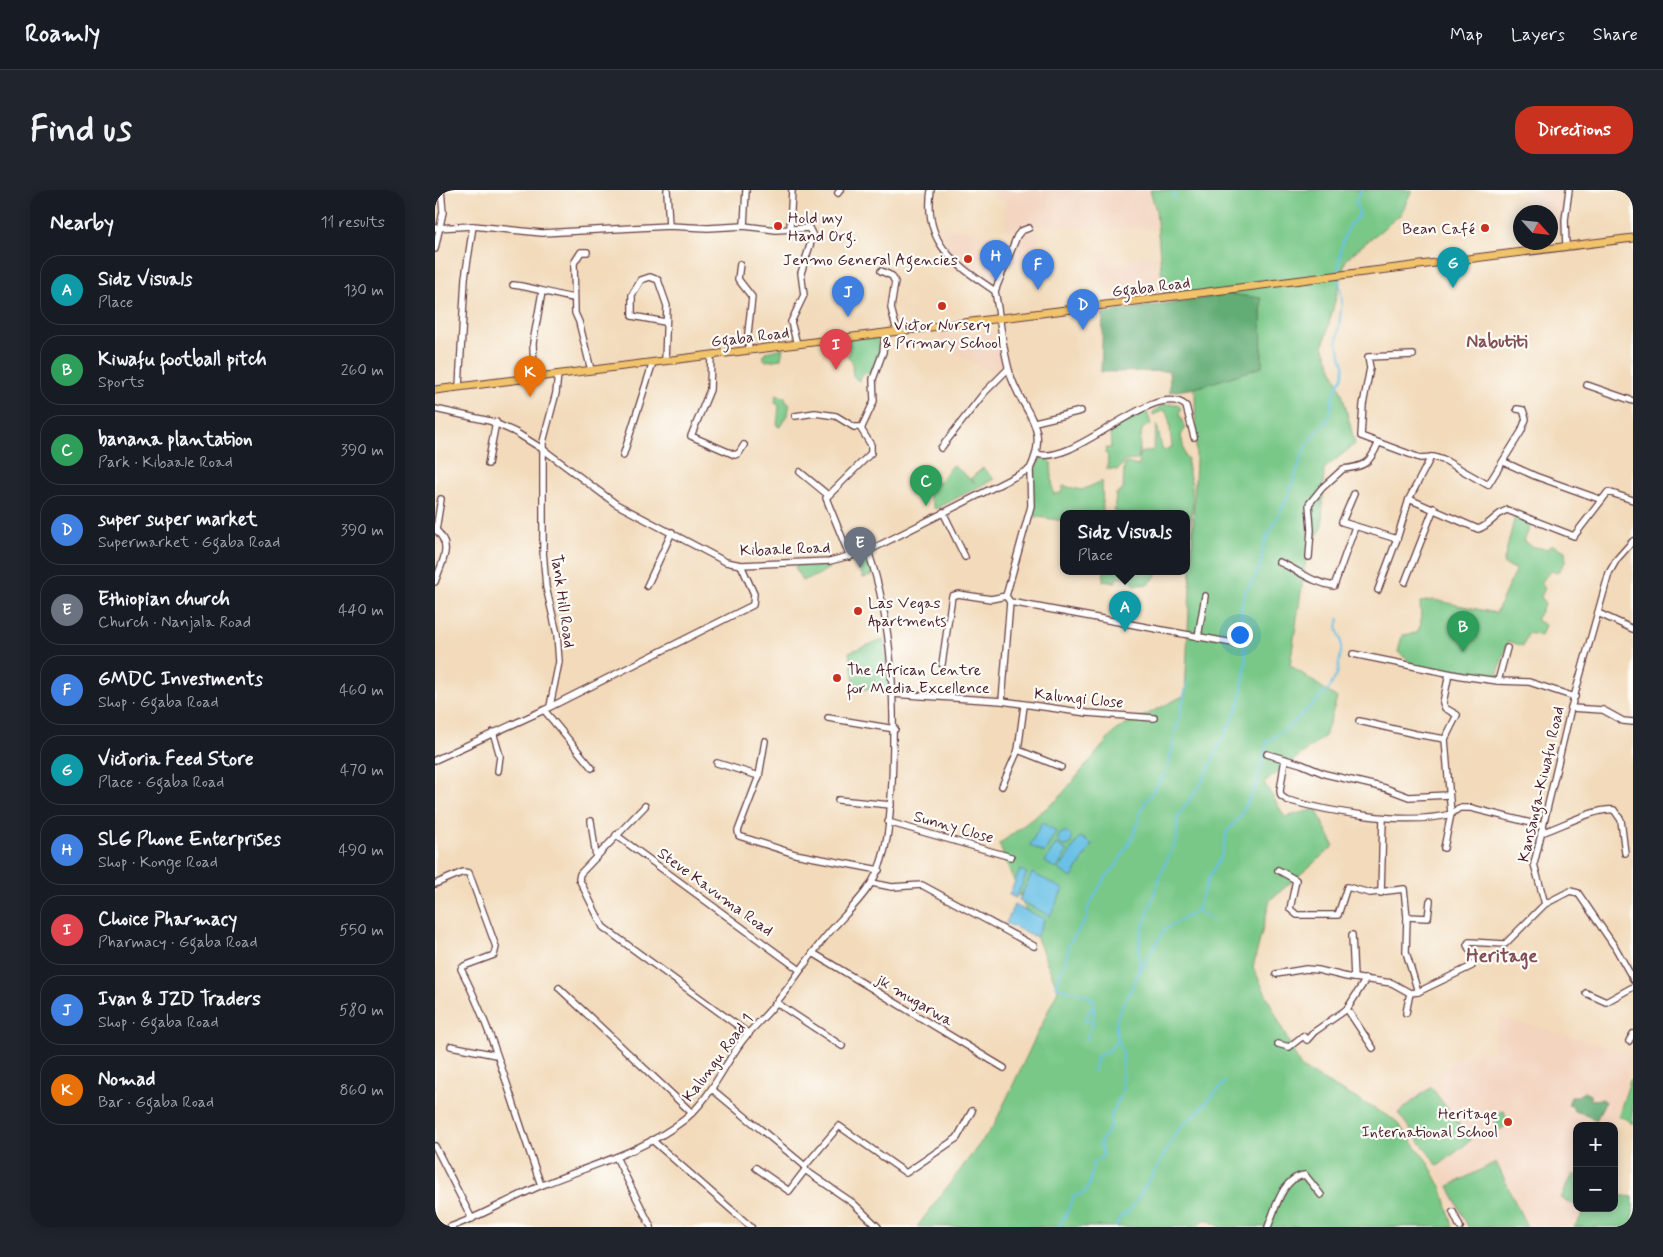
<!DOCTYPE html>
<meta charset="utf-8">
<style>
:root{--surface:#171b24;--page:#20242c;--text:#f1f3f6;--muted:#9ea1a6;--line:#363941;--accent:#c8321e}
body{margin:0;font-family:Mynerve,sans-serif;background:var(--page);color:var(--text)}
.controls{position:absolute;right:15px;bottom:15px;display:grid;overflow:hidden;border-radius:10px;box-shadow:0 2px 12px #0003}
.controls button{width:45px;height:45px;display:grid;place-items:center;padding:0;border:0;border-bottom:1px solid var(--line);background:var(--surface);color:var(--text);font:25px sans-serif}
.compass{position:absolute;left:1078px;top:15px;width:45px;height:45px;border-radius:50%;background:var(--surface);box-shadow:0 2px 12px #0003;rotate:117deg}
.you{position:absolute;left:804px;top:444px;width:18px;height:18px;margin:-12px;border:4px solid #fff;border-radius:50%;background:#1a73e8;box-shadow:0 0 0 8px #1a73e833}
.badge{display:grid;place-items:center;width:32px;height:32px;border-radius:50%;background:var(--accent);color:#fff;font-size:16px;font-weight:700}
.pin{position:absolute;translate:-50% -41px;filter:drop-shadow(0 1px 2px #0008)}
.pin::after{content:'';position:absolute;top:26px;width:18px;height:15px;background:inherit;clip-path:polygon(0 0,100% 0,50% 100%)}
.popup{position:absolute;left:625px;top:320px;width:130px;height:65px;box-sizing:border-box;display:grid;place-content:center;border-radius:10px;background:var(--surface);filter:drop-shadow(0 1px 4px #0005);font-size:16px;white-space:nowrap;color:var(--muted)}
.popup b{font-size:19px;color:var(--text)}
.popup::after{content:'';position:absolute;left:50%;top:100%;margin-left:-10px;border:10px solid transparent;border-top-color:var(--surface)}
.list{margin:0;padding:0;list-style:none}
h2{display:flex;justify-content:space-between;align-items:center;height:65px;margin:0;padding:0 20px;font-size:21px}
h2 small{font-size:16px;font-weight:400;color:var(--muted)}
.list li{display:grid;grid-template-columns:32px 1fr auto;gap:15px;align-items:center;box-sizing:border-box;height:70px;margin:0 10px 10px;padding:0 10px;border:1px solid var(--line);border-radius:20px}
.list b{display:block;font-size:19px;white-space:nowrap}
.list p{margin:0;font-size:16px;white-space:nowrap;color:var(--muted)}
.list em{font-size:16px;font-style:normal;color:var(--muted)}
.map{position:relative;flex:none;width:1198px;height:1037px;overflow:hidden;border-radius:20px}
header{display:flex;align-items:center;gap:30px;box-sizing:border-box;height:70px;padding:0 25px;background:var(--surface);border-bottom:1px solid var(--line)}
header strong{font-size:24px}
nav{display:flex;gap:28px;margin-inline-start:auto;font-size:18px}
.intro{display:flex;align-items:center;justify-content:space-between;box-sizing:border-box;height:120px;padding:0 30px}
h1{margin:0;font-size:35px}
.button{padding:12px 22px;border-radius:20px;background:var(--accent);color:#fff;font-size:18px;font-weight:700}
main{display:flex;gap:30px;padding:0 30px}
aside{flex:1;background:var(--surface);border-radius:20px;box-shadow:0 2px 12px #0003}
.map>svg:first-child{display:block}
.built{fill:#f3d4bf}
.green{fill:#79c888;stroke:#62745a}
.forest{fill:#62ac74;stroke:#566650}
.water{fill:#69c1e6;stroke:#5a7088}
.lines{fill:none;stroke-linecap:round;stroke-linejoin:round}
.stream{stroke:#69c1e6;stroke-width:2}
.minor-casing{stroke:#633b40;stroke-width:8}
.major-casing{stroke:#633b40;stroke-width:9}
.minor{stroke:#fff;stroke-width:5.5}
.major{stroke:#f1c36a;stroke-width:7}
.poi-dot{fill:#c8321e;stroke:#fdfcf7;stroke-width:2}
.labels{text-anchor:middle;stroke-width:4.5;stroke-linejoin:round;paint-order:stroke}
.poi-label{font-size:16px;fill:#4a1f2b;stroke:#fdfcf7;text-anchor:start}
.street-label{font-size:16px;fill:#4a1f2b;stroke:#fdfcf7}
.neighbourhood-label{font-size:18px;font-weight:bold;fill:#814f55;stroke:#fdfcf7}
.quarter-label{font-size:19px;font-weight:bold;fill:#814f55;stroke:#fdfcf7}
</style>
<header>
<strong>Roamly</strong>
<nav><a>Map</a><a>Layers</a><a>Share</a></nav>
</header>
<div class="intro"><h1>Find us</h1><a class="button">Directions</a></div>
<main>
<aside>
<h2>Nearby<small>11 results</small></h2>
<ul class="list">
<li><span class="badge" style="background:#0f9aa8">A</span><div><b>Sidz Visuals</b><p>Place</p></div><em>130 m</em></li>
<li><span class="badge" style="background:#2e9e5b">B</span><div><b>Kiwafu football pitch</b><p>Sports</p></div><em>260 m</em></li>
<li><span class="badge" style="background:#2e9e5b">C</span><div><b>banana plantation</b><p>Park · Kibaale Road</p></div><em>390 m</em></li>
<li><span class="badge" style="background:#3f7fe0">D</span><div><b>super super market</b><p>Supermarket · Ggaba Road</p></div><em>390 m</em></li>
<li><span class="badge" style="background:#6b7280">E</span><div><b>Ethiopian church</b><p>Church · Nanjala Road</p></div><em>440 m</em></li>
<li><span class="badge" style="background:#3f7fe0">F</span><div><b>GMDC Investments</b><p>Shop · Ggaba Road</p></div><em>460 m</em></li>
<li><span class="badge" style="background:#0f9aa8">G</span><div><b>Victoria Feed Store</b><p>Place · Ggaba Road</p></div><em>470 m</em></li>
<li><span class="badge" style="background:#3f7fe0">H</span><div><b>SLG Phone Enterprises</b><p>Shop · Konge Road</p></div><em>490 m</em></li>
<li><span class="badge" style="background:#e0444e">I</span><div><b>Choice Pharmacy</b><p>Pharmacy · Ggaba Road</p></div><em>550 m</em></li>
<li><span class="badge" style="background:#3f7fe0">J</span><div><b>Ivan &amp; JZD Traders</b><p>Shop · Ggaba Road</p></div><em>580 m</em></li>
<li><span class="badge" style="background:#e8710a">K</span><div><b>Nomad</b><p>Bar · Ggaba Road</p></div><em>860 m</em></li>
</ul>
</aside>
<div class="map">
<svg width="1198" height="1037" viewBox="0 0 1198 1037">
<rect width="100%" height="100%" fill="#fdfcf7"/>
<filter id="ink" filterUnits="userSpaceOnUse"><feTurbulence type="fractalNoise" baseFrequency=".02" numOctaves="2"/><feDisplacementMap in="SourceGraphic" scale="10" xChannelSelector="R" yChannelSelector="G"/><feConvolveMatrix kernelMatrix="1 2 1 2 8 2 1 2 1" color-interpolation-filters="sRGB"/></filter>
<filter id="wash" filterUnits="userSpaceOnUse"><feTurbulence type="fractalNoise" baseFrequency=".0096" numOctaves="4" result="noise"/><feDisplacementMap in="SourceGraphic" scale="20" xChannelSelector="R" yChannelSelector="G"/><feGaussianBlur stdDeviation="1.12" result="paint"/><feColorMatrix in="noise" values="0 0 0 0 0 0 0 0 0 0 0 0 0 0 0 0 0 1.4 0 .05"/><feComposite in="paint" operator="in"/></filter>
<g filter="url(#wash)">
<rect width="100%" height="100%" fill="#f2daba"/>
<g class="built">
<polygon points="557,0 715,0 721,20 723,39 657,38 592,34 581,42 570,39 570,11 557,7"/>
<polygon points="1093,0 1132,0 1125,42 1116,43 1116,22 1095,22"/>
<polygon points="501,39 534,40 576,53 561,96 518,66"/>
<polygon points="604,41 601,74 573,74 580,51 590,42"/>
<polygon points="672,61 673,75 695,72 695,67 721,66 724,88 667,100 662,63"/>
<polygon points="506,142 524,146 526,144 566,142 568,180 563,184 503,155"/>
<polygon points="1065,827 1198,864 1179,939 1179,936 1142,936 1142,1018 1148,1018 1134,1037 1027,1037 998,970 953,918 987,898 1020,870 1044,862 1058,863"/>
</g>
<g class="green">
<polygon points="715,0 977,0 966,24 911,69 888,156 907,203 920,254 889,279 887,339 873,356 855,475 902,508 890,546 829,593 850,627 881,619 899,656 835,710 818,777 866,878 960,930 992,971 1007,999 1018,1037 785,1037 771,1029 761,1037 482,1037 559,935 623,800 564,654 622,610 681,540 750,505 761,270 760,198 827,176 826,108 728,102 721,20"/>
<path d="M447,145l-1,14 -6,19 -4,4 -9,3 -3,6c-9,-5 -6,-11 -7,-20l-5,-5 3,-5 -3,-2 1,-10z"/>
<polygon points="348,158 346,169 331,171 328,168 330,162"/>
<polygon points="341,205 350,207 351,212 355,214 353,223 345,237 342,236 344,215 340,213"/>
<path d="M736,214h6l4,4 -2,5 6,16 -4,6 4,21 3,3c-2,11 3,18 4,28 2,17 -1,37 -6,52v-26h-72l2,-19 7,-4 1,-24 2,-3 13,3 1,-13 13,-3 4,-25 5,24 3,1 7,-3 -3,-28 -4,-9 -12,5v-3l9,-7z"/>
<polygon points="708,222 712,222 716,234 707,239 703,270 690,271 683,280 672,279 673,266 670,263 671,258 676,258 675,240"/>
<polygon points="605,268 611,268 616,272 618,304 626,303 628,296 647,300 667,291 668,323 629,323 629,331 597,326 597,285"/>
<polygon points="518,275 540,293 536,288 548,278 559,289 500,319 490,298 504,292"/>
<polygon points="1080,326 1097,332 1089,351 1095,356 1111,359 1118,355 1130,361 1131,371 1122,383 1116,381 1105,393 1110,398 1106,407 1110,414 1101,430 1110,435 1106,446 1093,443 1088,456 1073,451 1061,489 980,476 963,462 967,445 982,443 986,434 985,412 999,410 1061,423 1081,379 1068,374"/>
<polygon points="431,363 438,385 428,388 424,378 416,372 416,368"/>
<polygon points="362,374 393,374 394,378 383,385 367,391 360,377"/>
<path d="M669,381h56l-11,13 -13,1c-7,-3 -10,-11 -19,-7l-2,5 -12,-2z"/>
<polygon points="449,449 454,499 420,499 414,462"/>
<polygon points="1195,890 1198,890 1198,934 1189,928 1183,927"/>
<polygon points="996,897 1036,950 1003,976 963,923"/>
<polygon points="1069,921 1074,935 1063,940 1057,925"/>
<polygon points="1061,972 1092,1037 1033,1037 1014,996"/>
<polygon points="1138,984 1142,986 1142,1011 1140,1015 1126,1008"/>
<polygon points="1179,1005 1198,1007 1198,1037 1139,1037 1152,1018 1179,1018"/>
</g>
<g class="forest">
<polygon points="794,104 826,108 827,177 760,198 735,202 734,181 666,182 668,123"/>
<polygon points="1149,902 1155,905 1156,910 1167,909 1170,912 1161,931 1153,925 1139,921 1137,916 1133,915 1136,907 1141,907"/>
</g>
<g class="water">
<polygon points="607,633 621,641 609,663 595,655"/>
<circle cx="630" cy="649" r="7"/>
<polygon points="645,647 657,654 637,688 624,680"/>
<polygon points="621,654 632,661 622,679 610,672"/>
<polygon points="585,680 592,683 581,708 574,705"/>
<polygon points="597,683 628,699 615,726 584,710"/>
<polygon points="579,715 610,729 601,747 571,733"/>
</g>
<g class="lines">
<g class="stream">
<polyline points="737,0 740,8"/>
<path d="M904,83c-1,-15 5,-50 20,-56v-7l-4,-6 6,-14"/>
<polyline points="808,445 806,420 809,404 824,380 829,354 854,304 868,263 881,241 893,231 900,201 908,186 909,175 902,153 907,111 904,87"/>
<polyline points="762,721 778,730"/>
<polyline points="703,785 730,739 762,721 774,687 786,667 792,642 805,627 821,596 832,552 855,536 894,499 902,484 906,462 906,450 902,438 904,429"/>
<polyline points="658,833 650,829 659,813"/>
<polyline points="651,850 659,830 659,811 653,806 623,797 620,795 631,771 634,754 652,728 653,717 670,688 682,675 699,644 708,616 732,581 752,493"/>
<path d="M658,881l4,-14 13,-7 8,-12c-9,-21 13,-44 19,-62 5,-14 0,-26 3,-39l21,-64 15,-32 2,-25 23,-32 39,-81 6,-40 -2,-23"/>
<polyline points="623,1037 632,1023 639,1006 650,1003 655,992 658,973 668,966 665,953 676,936 676,927 687,903 688,863 683,848"/>
<polyline points="680,1037 686,1026 694,1022 725,973 743,939 761,924 790,892"/>
</g>
</g>
</g>
<g filter="url(#ink)">
<g class="lines">
<defs>
<g id="minor">
<polyline points="232,0 234,36"/>
<polyline points="403,3 405,0"/>
<polyline points="309,36 311,0"/>
<polyline points="0,38 38,36 107,43 234,36 273,38 309,36 341,40 374,38 378,46 366,83 369,105 356,132 362,154"/>
<polyline points="355,38 357,0"/>
<polyline points="1131,56 1130,30 1134,0"/>
<polyline points="0,59 8,22 6,0"/>
<polyline points="152,62 146,62 139,73 140,123 144,132 156,180"/>
<polyline points="305,74 303,89 317,107 313,143 314,160"/>
<polyline points="446,81 457,86 460,92 456,118 462,141"/>
<path d="M78,95c21,2 40,10 61,13"/>
<polyline points="560,101 582,46 586,41 594,38"/>
<polyline points="276,165 275,200 256,246 300,265 304,263 309,255"/>
<polyline points="978,165 933,167 935,178 928,215 926,246 985,268 999,267 1011,271 1053,295 1086,242 1091,229 1088,220 1082,219"/>
<polyline points="230,171 232,116 223,90 215,87 206,90 197,105 197,126 230,132"/>
<polyline points="99,187 98,153 107,102"/>
<polyline points="1152,195 1198,211"/>
<polyline points="24,197 30,88 38,36"/>
<path d="M0,219l55,12 25,11 29,18 72,54 110,58 15,3 89,-4 38,-10 162,-82c22,-46 -11,-58 -21,-99 -7,-25 -9,-53 -14,-79 -40,-27 -72,-47 -64,-101"/>
<polyline points="360,226 380,223 401,226 419,237 427,237"/>
<polyline points="600,232 646,221"/>
<polyline points="506,258 549,203 573,179"/>
<path d="M602,264c38,13 117,-76 149,-48l8,31"/>
<polyline points="188,266 218,172"/>
<polyline points="1069,272 1100,286 1167,310"/>
<polyline points="53,274 61,232"/>
<polyline points="365,282 393,305"/>
<path d="M919,304l-12,28 55,17 12,-40 69,30c12,-3 17,-15 29,-19l67,26 34,-44 25,8"/>
<polyline points="974,309 996,267"/>
<polyline points="508,322 530,367"/>
<path d="M0,339c19,17 7,32 0,53"/>
<polyline points="1,340 6,309"/>
<polyline points="1198,351 1182,369 1174,383 1136,518 1099,674 1110,714 1135,701 1143,703 1180,757 1198,789"/>
<polyline points="415,367 391,308 436,263 436,255 426,239 439,211 438,189 448,162 450,143"/>
<path d="M874,367l2,-27 -2,-26 13,-16 21,-19c21,-2 27,-6 35,-25"/>
<path d="M844,372c19,8 34,21 55,24l21,-59"/>
<polyline points="970,392 999,318"/>
<polyline points="212,396 237,342"/>
<polyline points="943,400 962,349"/>
<polyline points="575,412 803,454"/>
<polyline points="1163,423 1198,439"/>
<polyline points="763,447 770,406"/>
<polyline points="918,464 1027,486 1063,491 1094,492 1140,507"/>
<polyline points="507,474 517,406 523,404 556,409 571,406"/>
<polyline points="1063,491 1072,458"/>
<polyline points="457,504 567,511 652,523 719,528"/>
<polyline points="567,511 575,412 571,406 596,316 595,279"/>
<polyline points="115,516 124,472 122,444 111,397 108,361 108,252 121,203 123,184"/>
<polyline points="1136,518 1168,520 1188,531 1198,532"/>
<polyline points="109,520 157,578"/>
<polyline points="393,528 460,539"/>
<polyline points="924,531 980,544 1010,549"/>
<polyline points="58,542 65,566 63,581"/>
<polyline points="330,551 324,586 303,641 304,646 360,664 444,680"/>
<polyline points="583,560 626,577"/>
<polyline points="832,564 866,574 890,584 950,598 974,607 1014,605"/>
<path d="M850,569l-5,32 1,5 6,4c44,12 120,26 164,14l-6,-75 12,-24 -12,-7 -2,-5 6,-29"/>
<polyline points="0,570 109,520 318,415 319,404 306,375"/>
<polyline points="282,573 324,586"/>
<polyline points="567,596 583,560 589,516"/>
<polyline points="403,610 456,615"/>
<polyline points="210,616 145,684 144,689 168,737 314,844"/>
<polyline points="156,631 161,667"/>
<polyline points="453,632 576,667"/>
<path d="M1106,643c19,-6 56,-26 73,-23l7,10 4,33"/>
<polyline points="181,645 365,780"/>
<polyline points="1009,658 1016,624 1024,618 1036,618 1108,636"/>
<polyline points="843,680 861,690 855,719 862,725 903,725 912,697 935,703 969,699 972,727 971,762 983,802"/>
<polyline points="437,693 457,697 487,695 599,756"/>
<path d="M0,694l28,-12 6,1 27,74 -2,8 -30,11 -3,3c35,68 54,145 80,216"/>
<polyline points="946,703 948,628"/>
<polyline points="972,727 993,728 995,711"/>
<polyline points="917,745 919,788"/>
<polyline points="378,763 569,878"/>
<polyline points="841,784 871,779 883,780 912,787 957,793 975,803 983,802 1037,776 1040,770 1032,755 1034,752 1070,754 1110,714"/>
<polyline points="931,789 912,819 938,858"/>
<polyline points="124,798 257,923"/>
<polyline points="1151,803 1171,812 1198,797"/>
<polyline points="342,813 407,856"/>
<polyline points="971,823 975,803"/>
<polyline points="1194,851 1198,844"/>
<polyline points="843,854 854,857 868,846 872,850 879,842 912,819"/>
<polyline points="16,856 61,865"/>
<polyline points="278,900 370,976 404,936 471,983 522,948 537,921"/>
<polyline points="217,950 316,1037"/>
<polyline points="0,956 37,1029"/>
<polyline points="181,967 216,1037"/>
<polyline points="370,976 370,980 418,1013 443,1037"/>
<polyline points="321,978 354,1001 370,980"/>
<polyline points="1018,1022 1025,1037"/>
<path d="M15,1037c33,-11 62,-30 95,-43 46,-19 98,-32 139,-64 27,-22 38,-52 58,-79 10,-13 23,-24 33,-37 19,-22 33,-47 52,-69 15,-18 35,-35 46,-55 16,-27 17,-66 19,-97 3,-78 2,-158 -24,-232"/>
<path d="M833,1037c7,-17 14,-50 37,-52l16,20"/>
</g>
<polyline id="major" points="0,200 1198,48"/>
</defs>
<use href="#minor" class="minor-casing"/>
<use href="#major" class="major-casing"/>
<use href="#minor" class="minor"/>
<use href="#major" class="major"/>
</g>
</g>
<g class="poi-dot">
<circle cx="343" cy="36" r="5"/>
<circle cx="1050" cy="38" r="5"/>
<circle cx="533" cy="69" r="5"/>
<circle cx="507" cy="116" r="5"/>
<circle cx="423" cy="421" r="5"/>
<circle cx="402" cy="488" r="5"/>
<circle cx="1073" cy="932" r="5"/>
</g>
<g class="labels">
<g class="poi-label">
<text x="353" y="33">Hold my<tspan x="353" dy="18">Hand Org.</tspan></text>
<text x="1040" y="44" text-anchor="end">Bean Café</text>
<text x="523" y="75" text-anchor="end">Jenmo General Agencies</text>
<text x="507" y="140" text-anchor="middle">Victor Nursery<tspan x="507" dy="18">&amp; Primary School</tspan></text>
<text x="433" y="418">Las Vegas<tspan x="433" dy="18">Apartments</tspan></text>
<text x="412" y="485">The African Centre<tspan x="412" dy="18">for Media Excellence</tspan></text>
<text x="1063" y="929" text-anchor="end">Heritage<tspan x="1063" dy="18">International School</tspan></text>
</g>
<g class="street-label">
<text transform="translate(716 96) rotate(-7)" y="6">Ggaba Road</text>
<text transform="translate(315 146) rotate(-7)" y="6">Ggaba Road</text>
<text transform="translate(350 358) rotate(-2)" y="6">Kibaale Road</text>
<text transform="translate(129 411) rotate(82)" y="6">Tank Hill Road</text>
<text transform="translate(644 507) rotate(6)" y="6">Kalungi Close</text>
<text transform="translate(1105 594) rotate(-77)" y="6">Kansanga-Kiwafu Road</text>
<text transform="translate(519 636) rotate(16)" y="6">Sunny Close</text>
<text transform="translate(281 701) rotate(36)" y="6">Steve Kavuma Road</text>
<text transform="translate(480 809) rotate(31)" y="6">jk mugarwa</text>
<text transform="translate(282 867) rotate(-53)" y="6">Kalungu Road 1</text>
</g>
<g class="neighbourhood-label">
<text x="1062" y="157">Nabutiti</text>
</g>
<g class="quarter-label">
<text x="1067" y="772">Heritage</text>
</g>
</g>
</svg>
<div class="controls">
<button>+</button>
<button>−</button>
</div>
<svg class="compass" viewBox="-18 -18 36 36"><path d="M0-13l5 13h-10z" fill="#e53935"/><path d="M0 13l5-13h-10z" fill="#9ea1a6"/></svg>
<div class="you"></div>
<div class="pin badge" style="left:690px;top:442px;background:#0f9aa8">A</div>
<div class="popup"><b>Sidz Visuals</b>Place</div>
<div class="pin badge" style="left:1028px;top:462px;background:#2e9e5b">B</div>
<div class="pin badge" style="left:491px;top:316px;background:#2e9e5b">C</div>
<div class="pin badge" style="left:648px;top:140px;background:#3f7fe0">D</div>
<div class="pin badge" style="left:425px;top:378px;background:#6b7280">E</div>
<div class="pin badge" style="left:603px;top:100px;background:#3f7fe0">F</div>
<div class="pin badge" style="left:1018px;top:98px;background:#0f9aa8">G</div>
<div class="pin badge" style="left:561px;top:91px;background:#3f7fe0">H</div>
<div class="pin badge" style="left:401px;top:180px;background:#e0444e">I</div>
<div class="pin badge" style="left:413px;top:127px;background:#3f7fe0">J</div>
<div class="pin badge" style="left:95px;top:207px;background:#e8710a">K</div>
</div>
</main>
